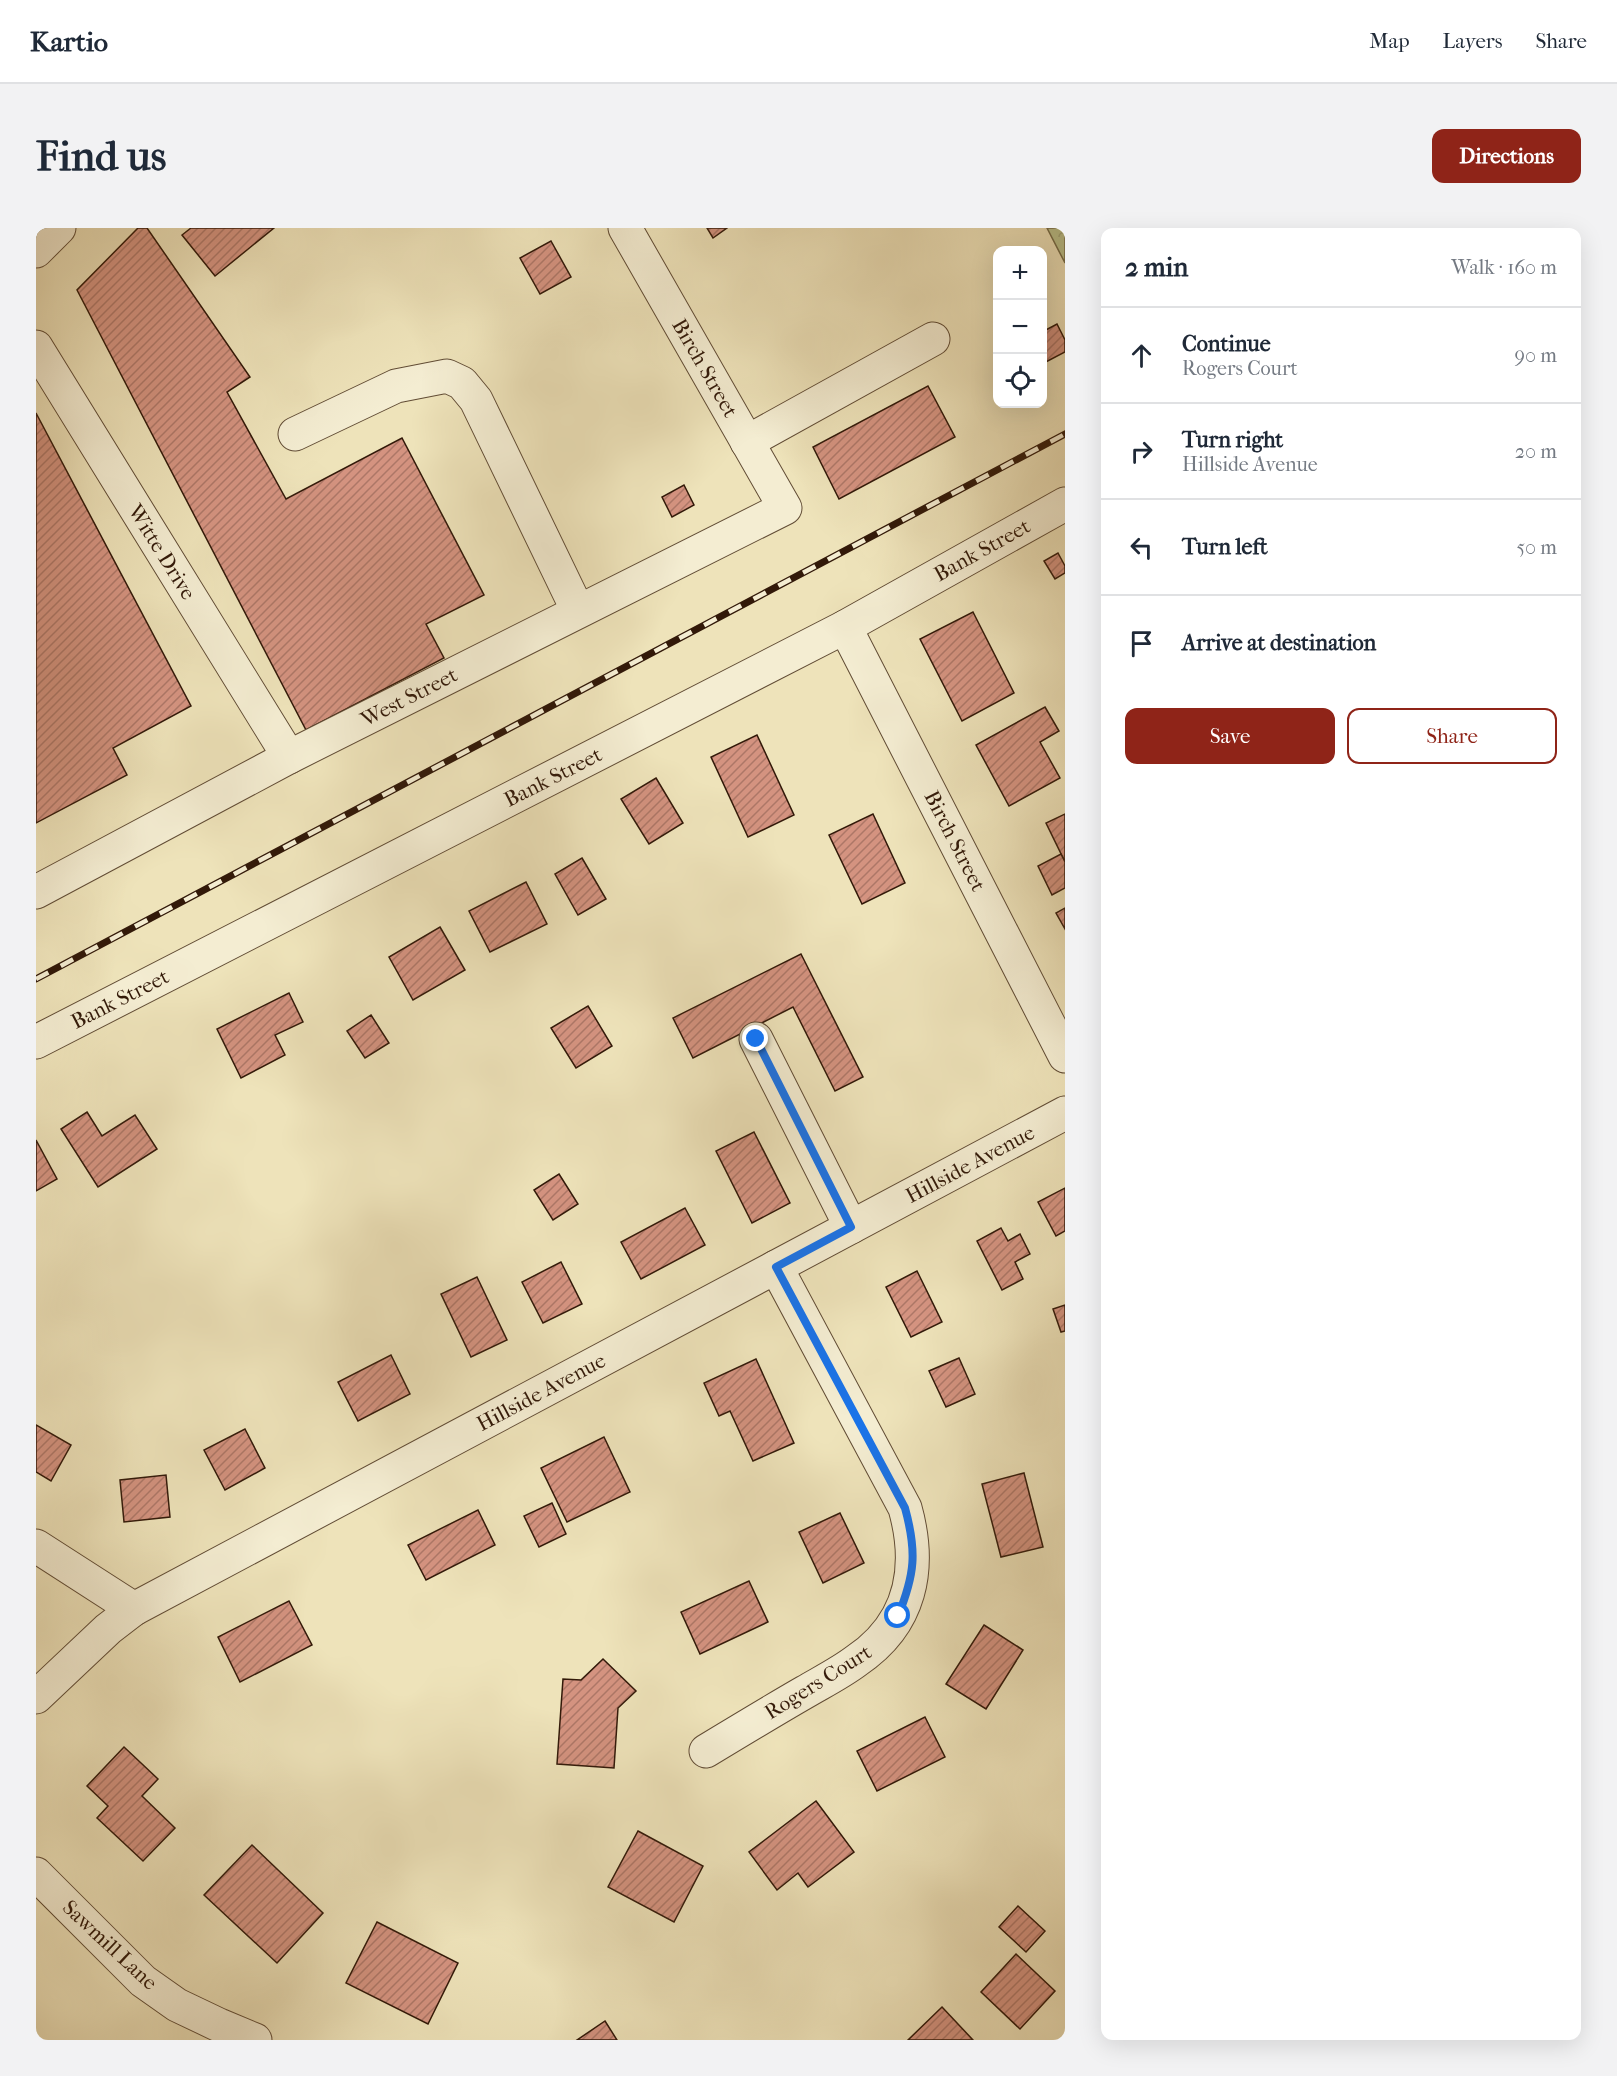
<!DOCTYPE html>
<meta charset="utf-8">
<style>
:root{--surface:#fff;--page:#f2f2f3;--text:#1f2937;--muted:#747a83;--line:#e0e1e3;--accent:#8f2418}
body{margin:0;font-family:"IM FELL French Canon",serif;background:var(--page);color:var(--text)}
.controls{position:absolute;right:18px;top:18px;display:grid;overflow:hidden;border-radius:12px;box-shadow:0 6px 24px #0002}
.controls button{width:54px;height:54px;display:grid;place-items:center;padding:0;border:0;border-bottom:2px solid var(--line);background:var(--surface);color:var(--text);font:30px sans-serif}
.stop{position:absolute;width:18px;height:18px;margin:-14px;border:4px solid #1a73e8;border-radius:50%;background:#fff}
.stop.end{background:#1a73e8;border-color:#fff;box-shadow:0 2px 6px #0008}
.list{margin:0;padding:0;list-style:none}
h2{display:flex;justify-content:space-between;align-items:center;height:78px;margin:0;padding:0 24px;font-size:26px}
h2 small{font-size:20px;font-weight:400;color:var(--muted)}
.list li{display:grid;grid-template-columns:39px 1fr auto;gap:18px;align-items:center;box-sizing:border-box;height:96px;padding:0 24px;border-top:2px solid var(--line)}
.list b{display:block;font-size:22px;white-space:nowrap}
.list p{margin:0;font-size:20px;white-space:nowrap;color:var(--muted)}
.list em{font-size:20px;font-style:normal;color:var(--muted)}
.actions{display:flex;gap:12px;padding:18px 24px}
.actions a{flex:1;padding:14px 0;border:2px solid var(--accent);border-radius:12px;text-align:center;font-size:21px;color:var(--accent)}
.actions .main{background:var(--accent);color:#fff}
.icon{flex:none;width:33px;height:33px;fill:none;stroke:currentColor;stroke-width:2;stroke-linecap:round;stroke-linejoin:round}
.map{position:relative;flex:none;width:1029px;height:1812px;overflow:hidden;border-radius:12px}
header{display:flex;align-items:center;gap:36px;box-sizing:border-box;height:84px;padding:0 30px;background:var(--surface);border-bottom:2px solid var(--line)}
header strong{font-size:28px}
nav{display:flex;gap:33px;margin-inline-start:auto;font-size:21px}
.intro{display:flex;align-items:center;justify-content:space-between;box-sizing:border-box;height:144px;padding:0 36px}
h1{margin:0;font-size:42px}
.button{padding:15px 27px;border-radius:12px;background:var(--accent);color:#fff;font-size:21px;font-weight:700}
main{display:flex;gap:36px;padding:0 36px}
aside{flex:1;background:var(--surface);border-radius:12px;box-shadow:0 6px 24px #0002}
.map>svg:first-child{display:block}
.forest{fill:url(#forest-crowns);stroke:#766e4c;stroke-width:1.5}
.building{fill:url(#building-hatch);stroke:#321909;stroke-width:1.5}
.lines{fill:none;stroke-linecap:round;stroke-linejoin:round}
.minor-casing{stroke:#614c35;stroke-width:35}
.minor{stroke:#f4edd2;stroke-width:33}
.rail-casing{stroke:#321909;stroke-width:7}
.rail{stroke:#f4edd2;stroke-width:4.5;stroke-dasharray:14;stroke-linecap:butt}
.route{stroke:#1a73e8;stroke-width:8}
.labels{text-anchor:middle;stroke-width:4.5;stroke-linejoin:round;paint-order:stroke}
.street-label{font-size:21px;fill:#321909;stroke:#f4edd2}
</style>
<header>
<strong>Kartio</strong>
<nav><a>Map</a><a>Layers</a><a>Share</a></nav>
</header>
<div class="intro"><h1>Find us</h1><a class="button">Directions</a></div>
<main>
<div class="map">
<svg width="1029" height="1812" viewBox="0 0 1029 1812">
<defs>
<pattern id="forest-crowns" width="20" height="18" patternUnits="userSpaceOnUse" patternTransform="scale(1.5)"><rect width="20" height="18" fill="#bac38f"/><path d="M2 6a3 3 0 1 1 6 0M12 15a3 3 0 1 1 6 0" fill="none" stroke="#a0a77a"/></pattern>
<pattern id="building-hatch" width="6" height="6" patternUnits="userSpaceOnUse" patternTransform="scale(1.5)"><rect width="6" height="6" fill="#d49380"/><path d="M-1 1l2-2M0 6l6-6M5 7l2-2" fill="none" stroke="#ad7767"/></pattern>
</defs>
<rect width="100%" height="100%" fill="#eee3ba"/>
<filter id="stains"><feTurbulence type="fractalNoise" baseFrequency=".00333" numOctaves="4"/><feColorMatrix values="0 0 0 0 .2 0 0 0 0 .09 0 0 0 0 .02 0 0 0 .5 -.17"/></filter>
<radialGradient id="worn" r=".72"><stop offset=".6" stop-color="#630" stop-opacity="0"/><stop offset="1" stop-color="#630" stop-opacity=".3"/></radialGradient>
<polygon class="forest" points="1011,0 1029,0 1029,35"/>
<g class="building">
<polygon points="102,0 111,0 214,149 191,164 250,271 366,210 448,367 390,396 408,430 270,502 41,62"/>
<polygon points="155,0 238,0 179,48 146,7"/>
<polygon points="671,0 691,0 677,10"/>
<polygon points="515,13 535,49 504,66 484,30"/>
<polygon points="1021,96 1029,112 1029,124 1006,136 1006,104"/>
<polygon points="892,158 919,209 803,271 777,219"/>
<polygon points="0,185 155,478 77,520 91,547 0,595"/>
<polygon points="648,257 658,277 636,289 626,269"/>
<polygon points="1022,325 1029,338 1029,345 1019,351 1008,333"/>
<polygon points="937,384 978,465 926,493 884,411"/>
<polygon points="1009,479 1023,503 1004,514 1024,550 973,578 940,517"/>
<polygon points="721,507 758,587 712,609 675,529"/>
<polygon points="620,550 647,595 613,616 585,571"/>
<polygon points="837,586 869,655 826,676 793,607"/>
<polygon points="1029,586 1029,634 1010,595"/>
<polygon points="1025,626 1029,634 1029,660 1016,667 1002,638"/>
<polygon points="546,630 570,671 542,687 519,646"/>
<polygon points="490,654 511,696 454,724 433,683"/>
<polygon points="1029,680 1029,701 1020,685"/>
<polygon points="404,699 429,742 377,772 353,729"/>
<polygon points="765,726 827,849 799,863 757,779 657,830 637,790"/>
<polygon points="253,765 267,794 239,807 249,827 205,850 181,801"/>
<polygon points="552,778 576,818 540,840 515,800"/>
<polygon points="335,787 353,815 329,830 311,803"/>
<polygon points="51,884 66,908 99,887 121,921 62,959 25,901"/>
<polygon points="718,904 754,975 716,995 680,923"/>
<polygon points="0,912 21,951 0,963"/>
<polygon points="523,946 542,976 517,992 498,962"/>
<polygon points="1029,960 1029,1003 1020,1008 1002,974"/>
<polygon points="649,980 669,1017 605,1051 585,1014"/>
<polygon points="965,1000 972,1013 984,1006 994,1026 979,1034 987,1051 966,1062 941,1013"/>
<polygon points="525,1034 546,1076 507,1095 486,1054"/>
<polygon points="881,1043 906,1094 875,1109 850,1059"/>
<polygon points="441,1049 471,1112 435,1129 405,1066"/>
<polygon points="1029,1077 1029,1103 1025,1104 1017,1081"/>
<polygon points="355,1127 374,1166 322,1193 302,1154"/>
<polygon points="923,1130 939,1166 910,1179 893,1143"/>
<polygon points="720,1131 758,1215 717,1233 694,1183 683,1188 668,1155"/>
<polygon points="0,1197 35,1217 15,1253 0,1244"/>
<polygon points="209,1201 229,1240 189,1262 168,1222"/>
<polygon points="568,1209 594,1264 531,1294 505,1240"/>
<polygon points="988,1245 1007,1319 965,1329 946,1256"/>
<polygon points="130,1247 134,1289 88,1294 84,1252"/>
<polygon points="516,1275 530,1306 503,1319 488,1288"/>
<polygon points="442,1282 459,1317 390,1352 372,1317"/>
<polygon points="804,1285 828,1335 787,1355 763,1304"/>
<polygon points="713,1353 732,1394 664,1426 645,1384"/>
<polygon points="253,1373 276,1417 204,1454 182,1409"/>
<polygon points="948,1397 987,1422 950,1481 910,1456"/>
<polygon points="567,1431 600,1463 582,1480 578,1540 521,1536 527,1451 545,1452"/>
<polygon points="889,1489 909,1529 841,1563 821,1523"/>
<polygon points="88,1519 122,1551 106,1568 139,1600 107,1633 61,1590 72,1578 51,1558"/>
<polygon points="780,1573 818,1624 772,1659 762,1645 741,1662 713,1624"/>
<polygon points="602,1603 667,1638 638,1694 572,1659"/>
<polygon points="216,1617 287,1685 241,1735 168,1667"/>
<polygon points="982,1678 1009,1703 990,1724 963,1699"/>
<polygon points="341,1694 422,1735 392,1796 310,1755"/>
<polygon points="980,1726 1019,1763 984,1801 945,1764"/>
<polygon points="906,1779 937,1812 872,1812"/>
<polygon points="569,1793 581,1812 541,1812"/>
</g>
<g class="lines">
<defs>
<g id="minor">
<polyline points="0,23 23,0"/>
<polyline points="0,119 253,529"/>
<polyline points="259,206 360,158 411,148 426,155 440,172 542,383"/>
<polyline points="711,214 897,111"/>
<polyline points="809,399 1029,828"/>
<polyline points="0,664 253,529 749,280 589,0"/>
<polyline points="720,811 815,999"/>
<polyline points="0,814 809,399 1029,276"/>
<polyline points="0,1318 98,1381"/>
<polyline points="0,1469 72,1401 98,1381 1029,885"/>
<path d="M670,1523c33,-20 66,-40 99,-59 17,-10 35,-19 51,-31 55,-37 66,-92 49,-153l-129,-241"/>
<polyline points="0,1646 107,1753 141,1777 183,1797 219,1812"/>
</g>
</defs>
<use href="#minor" class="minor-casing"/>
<use href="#minor" class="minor"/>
<defs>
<polyline id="rail" points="0,751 1029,206"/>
</defs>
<use href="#rail" class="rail-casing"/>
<use href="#rail" class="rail"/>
</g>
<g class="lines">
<path class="route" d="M720,811l95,188 -75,40 129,241c12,44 10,66 -7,108"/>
</g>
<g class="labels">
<g class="street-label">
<text transform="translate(669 140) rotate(60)" y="7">Birch Street</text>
<text transform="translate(946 322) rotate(-29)" y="7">Bank Street</text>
<text transform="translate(126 324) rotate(58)" y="7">Witte Drive</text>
<text transform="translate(373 469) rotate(-27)" y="7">West Street</text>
<text transform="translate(517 549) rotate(-27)" y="7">Bank Street</text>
<text transform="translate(919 613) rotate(63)" y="7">Birch Street</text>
<text transform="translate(84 771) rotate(-27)" y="7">Bank Street</text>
<text transform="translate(934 936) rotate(-28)" y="7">Hillside Avenue</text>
<text transform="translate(505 1164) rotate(-28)" y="7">Hillside Avenue</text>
<text transform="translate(782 1454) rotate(-32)" y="7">Rogers Court</text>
<text transform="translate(74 1717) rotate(43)" y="7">Sawmill Lane</text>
</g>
</g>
<rect width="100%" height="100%" filter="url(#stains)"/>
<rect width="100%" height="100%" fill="url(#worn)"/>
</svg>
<div class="controls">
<button>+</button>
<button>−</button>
<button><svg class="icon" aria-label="locate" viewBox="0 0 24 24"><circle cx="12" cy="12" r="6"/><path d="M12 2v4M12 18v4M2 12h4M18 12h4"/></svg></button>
</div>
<div class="stop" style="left:862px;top:1388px"></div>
<div class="stop end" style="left:720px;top:811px"></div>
</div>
<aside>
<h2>2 min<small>Walk · 160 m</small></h2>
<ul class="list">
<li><svg class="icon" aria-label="ahead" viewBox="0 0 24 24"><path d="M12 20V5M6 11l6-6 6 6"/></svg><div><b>Continue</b><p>Rogers Court</p></div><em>90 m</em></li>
<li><svg class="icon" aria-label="right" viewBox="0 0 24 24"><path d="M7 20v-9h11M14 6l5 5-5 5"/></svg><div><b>Turn right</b><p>Hillside Avenue</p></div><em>20 m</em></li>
<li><svg class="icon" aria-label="left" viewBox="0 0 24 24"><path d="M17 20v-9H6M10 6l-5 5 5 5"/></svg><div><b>Turn left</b></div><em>50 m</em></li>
<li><svg class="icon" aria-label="arrive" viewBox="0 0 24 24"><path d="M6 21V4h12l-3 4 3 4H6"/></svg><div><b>Arrive at destination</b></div></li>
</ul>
<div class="actions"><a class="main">Save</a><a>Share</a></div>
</aside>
</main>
